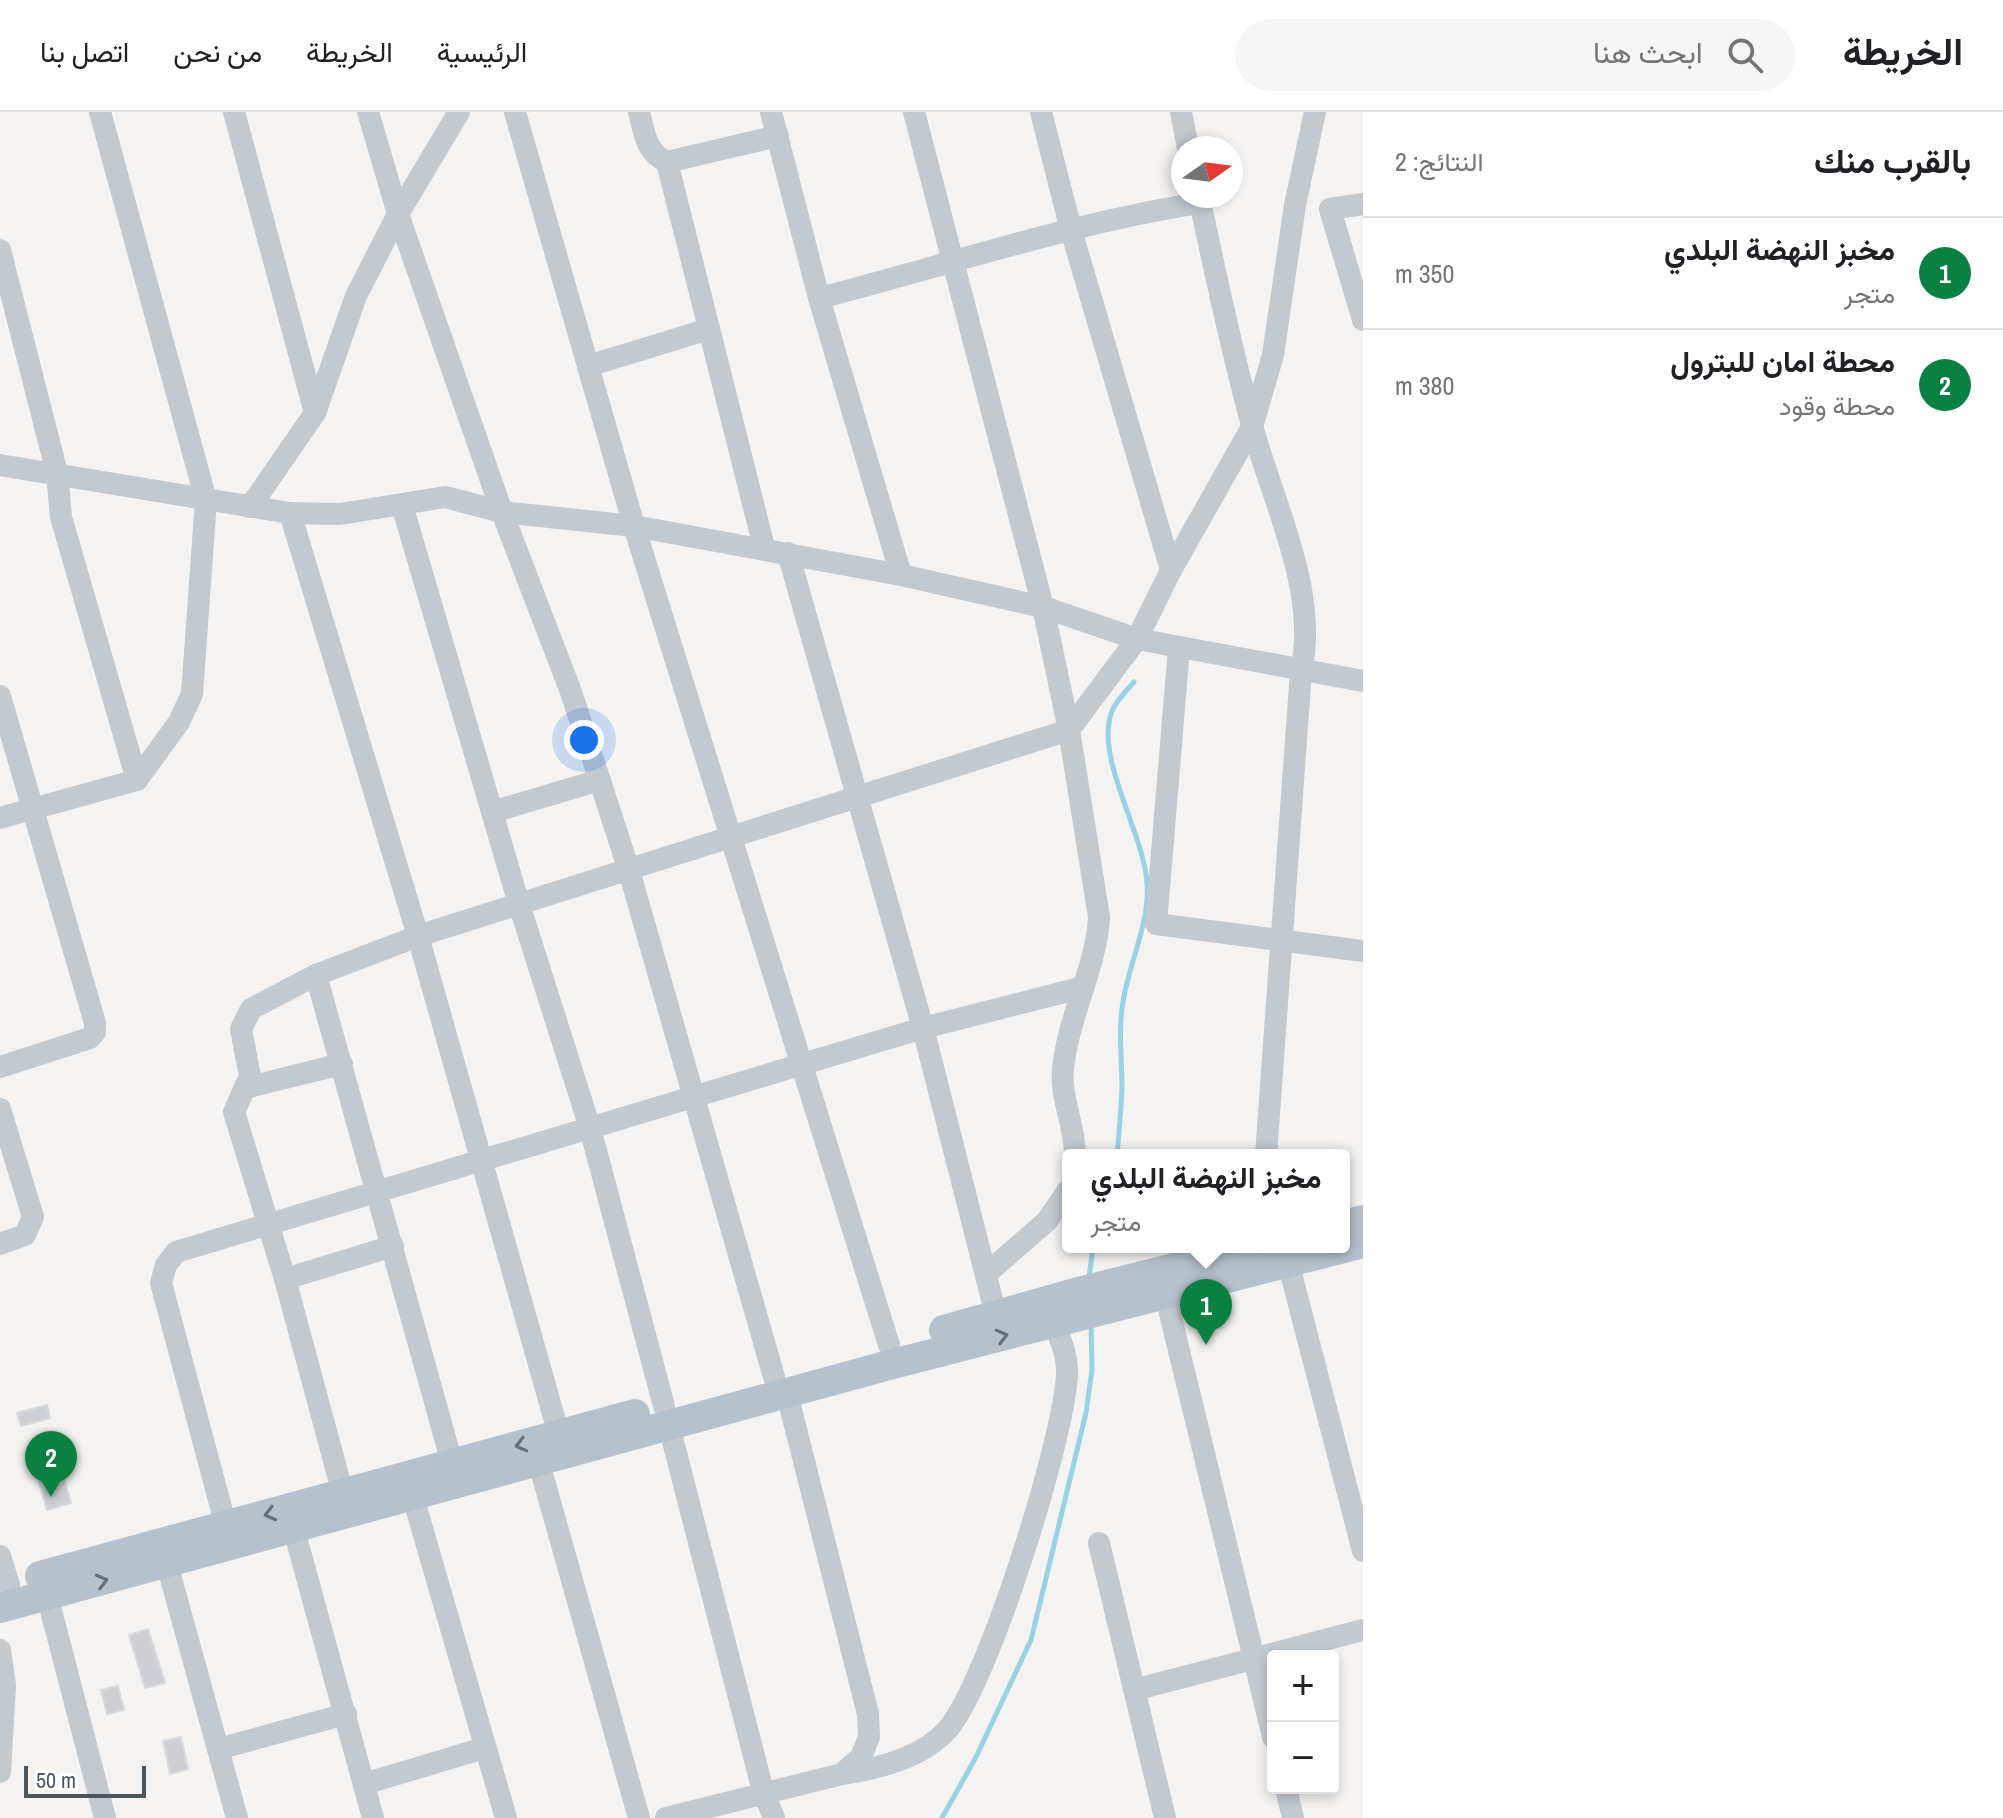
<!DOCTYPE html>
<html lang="ar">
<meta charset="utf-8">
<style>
:root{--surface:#fff;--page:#f6f6f6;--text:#202124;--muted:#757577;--line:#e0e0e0;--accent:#0b8043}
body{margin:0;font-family:"Archivo Narrow",Vazirmatn,sans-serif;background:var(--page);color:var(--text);direction:rtl}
.controls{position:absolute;right:24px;bottom:24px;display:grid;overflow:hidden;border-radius:8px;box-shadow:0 4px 12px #0003}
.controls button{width:72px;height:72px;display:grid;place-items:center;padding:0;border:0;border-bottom:2px solid var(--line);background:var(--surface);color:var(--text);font:40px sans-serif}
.compass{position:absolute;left:1171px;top:24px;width:72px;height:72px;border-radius:50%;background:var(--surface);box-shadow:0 4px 12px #0003;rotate:76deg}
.scale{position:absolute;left:24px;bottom:20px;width:122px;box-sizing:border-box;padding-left:8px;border:4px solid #4c555e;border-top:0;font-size:22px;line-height:28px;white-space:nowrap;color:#4c555e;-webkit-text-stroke:6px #fff;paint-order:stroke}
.you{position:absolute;left:584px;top:628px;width:28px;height:28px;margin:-20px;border:6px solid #fff;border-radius:50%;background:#1a73e8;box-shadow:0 0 0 12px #1a73e833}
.badge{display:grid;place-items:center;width:52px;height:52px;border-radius:50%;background:var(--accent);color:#fff;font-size:26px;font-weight:700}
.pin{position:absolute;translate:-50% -66px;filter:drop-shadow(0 2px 4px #0008)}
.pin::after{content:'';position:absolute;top:42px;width:28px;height:24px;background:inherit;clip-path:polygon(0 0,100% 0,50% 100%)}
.popup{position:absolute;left:1062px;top:1037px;width:288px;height:104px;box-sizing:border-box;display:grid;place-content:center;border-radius:8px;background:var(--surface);filter:drop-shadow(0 2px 6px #0005);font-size:26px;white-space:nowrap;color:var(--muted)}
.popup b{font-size:30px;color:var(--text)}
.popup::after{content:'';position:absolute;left:50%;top:100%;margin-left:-16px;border:16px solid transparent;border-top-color:var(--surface)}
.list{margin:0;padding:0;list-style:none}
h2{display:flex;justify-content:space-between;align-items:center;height:104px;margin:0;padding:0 32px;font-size:34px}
h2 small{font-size:26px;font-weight:400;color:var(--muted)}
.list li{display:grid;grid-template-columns:52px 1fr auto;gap:24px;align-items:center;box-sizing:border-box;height:112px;padding:0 32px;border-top:2px solid var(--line)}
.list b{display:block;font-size:30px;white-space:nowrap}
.list p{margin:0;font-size:26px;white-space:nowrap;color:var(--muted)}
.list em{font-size:26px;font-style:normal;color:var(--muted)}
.icon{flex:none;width:44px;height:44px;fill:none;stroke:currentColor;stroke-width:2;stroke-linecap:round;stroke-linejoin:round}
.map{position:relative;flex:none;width:1363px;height:1706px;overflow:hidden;direction:ltr}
header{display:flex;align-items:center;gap:48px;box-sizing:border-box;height:112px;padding:0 40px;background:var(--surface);border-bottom:2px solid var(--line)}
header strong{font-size:38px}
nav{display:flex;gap:44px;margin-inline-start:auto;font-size:28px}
.search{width:560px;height:72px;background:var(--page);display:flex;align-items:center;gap:20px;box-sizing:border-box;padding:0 28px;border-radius:44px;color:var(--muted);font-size:30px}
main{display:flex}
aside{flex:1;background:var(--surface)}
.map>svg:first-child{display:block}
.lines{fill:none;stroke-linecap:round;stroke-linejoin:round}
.stream{stroke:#99d2e4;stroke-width:5}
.building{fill:#cdcfd4;stroke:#d7d9dd;stroke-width:2}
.minor{stroke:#c2c9cf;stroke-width:22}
.major{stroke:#b5c1cd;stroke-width:30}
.oneway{stroke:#66707a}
</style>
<header>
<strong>الخريطة</strong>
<div class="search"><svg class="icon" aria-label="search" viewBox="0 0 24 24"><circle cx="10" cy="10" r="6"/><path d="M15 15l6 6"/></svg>ابحث هنا</div>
<nav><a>الرئيسية</a><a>الخريطة</a><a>من نحن</a><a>اتصل بنا</a></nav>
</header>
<main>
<aside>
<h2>بالقرب منك<small>النتائج: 2</small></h2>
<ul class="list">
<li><span class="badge">1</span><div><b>مخبز النهضة البلدي</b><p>متجر</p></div><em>350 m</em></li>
<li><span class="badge">2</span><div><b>محطة امان للبترول</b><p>محطة وقود</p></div><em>380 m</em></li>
</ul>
</aside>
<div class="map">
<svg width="1363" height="1706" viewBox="0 0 1363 1706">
<rect width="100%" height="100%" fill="#f4f3f2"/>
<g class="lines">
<g class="stream">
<path d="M1117,1043c2,-22 4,-45 5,-67 0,-29 -4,-57 1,-86 6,-40 27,-78 24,-119 -3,-50 -53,-126 -35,-172 4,-10 14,-20 22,-29"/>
<polyline points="1089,1166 1093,1135"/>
<polyline points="942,1706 976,1645 1031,1528 1086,1301 1092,1258 1091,1212"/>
</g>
</g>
<g class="building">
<polygon points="47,1293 50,1306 21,1314 17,1301"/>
<polygon points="55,1335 71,1391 47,1398 31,1341"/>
<polygon points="148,1517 165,1571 145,1576 129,1523"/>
<polygon points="118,1574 124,1598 107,1602 101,1578"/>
<polygon points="181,1625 188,1657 170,1662 163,1629"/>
</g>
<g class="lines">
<g class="minor">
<polyline points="234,0 315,301"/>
<polyline points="368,0 398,102 502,400 571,580 628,755 774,1265"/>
<polyline points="515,0 634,414 889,1233"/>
<path d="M639,0c5,20 7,41 28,50l111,-26"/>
<polyline points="771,0 819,186 901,463"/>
<polyline points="1041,0 1071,118 1171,458"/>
<polyline points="1181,0 1188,36"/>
<polyline points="667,50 764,435"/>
<path d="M1199,84c16,77 33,156 54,233 21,76 66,164 48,242l-35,484"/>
<polyline points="1363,92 1330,97 1363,208"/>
<polyline points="0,138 57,361 61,405 137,668"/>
<path d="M819,186c126,-32 252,-75 381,-95"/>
<polyline points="588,254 709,217"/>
<polyline points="0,353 290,401 340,402 445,385 502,400 634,414 901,463 1043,495 1137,527 1363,569"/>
<polyline points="402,393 519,792 590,1016 664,1294"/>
<polyline points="250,395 315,301 356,184 398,102 459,0"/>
<polyline points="290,401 418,824 559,1323"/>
<polyline points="788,441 923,916 996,1203"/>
<polyline points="1179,536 1156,812 1363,839"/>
<polyline points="0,584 95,911 95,920 90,926 0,955"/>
<polyline points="492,700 600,668"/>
<polyline points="0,706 137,668 179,610 192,582 206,388 100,0"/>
<polyline points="316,863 452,1351"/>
<polyline points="245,976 342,952"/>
<polyline points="0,997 33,1105 25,1123 0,1132"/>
<path d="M1075,1043c0,-29 -15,-58 -12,-86 5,-52 34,-104 36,-152l-30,-187 68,-91 34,-69 81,-143 21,-72 22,-150 20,-93"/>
<polyline points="1288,1150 1363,1439"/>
<polyline points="986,1162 1047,1109 1068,1078"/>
<polyline points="285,1167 393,1134"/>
<polyline points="1165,1181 1273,1625"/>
<polyline points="669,1314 763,1679 774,1706"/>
<polyline points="539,1351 639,1706"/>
<polyline points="343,1382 285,1167 234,1000 250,964 241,917 251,897 316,863 418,824 1069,618 1043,495 914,0"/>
<polyline points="413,1385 506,1706"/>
<polyline points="226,1414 161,1171 166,1153 176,1140 923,916 1080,876"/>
<polyline points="294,1418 373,1706"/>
<polyline points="1099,1431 1165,1706"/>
<polyline points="0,1444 9,1473"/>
<polyline points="167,1452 237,1706"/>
<polyline points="47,1483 105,1706"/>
<polyline points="0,1538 5,1573 0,1660"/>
<polyline points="1134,1578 1363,1518"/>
<polyline points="218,1637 346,1602"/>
<path d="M842,1662c35,-5 80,-16 105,-44 41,-46 117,-291 120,-355 1,-19 -7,-36 -13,-53"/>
<polyline points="364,1672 484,1636"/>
<polyline points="1286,1676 1293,1706"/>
<polyline points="666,1706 842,1662 861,1645 869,1625 868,1602 787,1282"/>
</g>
<g class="major">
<polyline points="1344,1113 1363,1108"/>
<polyline points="944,1218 1082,1179 1258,1135"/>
<polyline points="40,1464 635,1302"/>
<polyline points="0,1496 889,1253 1363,1131"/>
</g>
</g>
<defs><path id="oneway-chevron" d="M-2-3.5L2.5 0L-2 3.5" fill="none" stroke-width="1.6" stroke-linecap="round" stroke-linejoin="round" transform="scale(2)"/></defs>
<g class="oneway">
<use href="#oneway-chevron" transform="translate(1002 1224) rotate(-15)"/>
<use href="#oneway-chevron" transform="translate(521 1333) rotate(165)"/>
<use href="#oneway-chevron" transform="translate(270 1402) rotate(165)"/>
<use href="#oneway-chevron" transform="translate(102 1469) rotate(-14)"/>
</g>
</svg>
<div class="controls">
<button>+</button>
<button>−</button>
</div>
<svg class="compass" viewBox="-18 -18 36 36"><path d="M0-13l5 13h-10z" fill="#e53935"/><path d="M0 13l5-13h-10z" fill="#757577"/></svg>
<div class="scale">50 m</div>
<div class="you"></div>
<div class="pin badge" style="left:1206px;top:1233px">1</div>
<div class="popup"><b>مخبز النهضة البلدي</b>متجر</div>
<div class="pin badge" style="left:51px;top:1385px">2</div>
</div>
</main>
